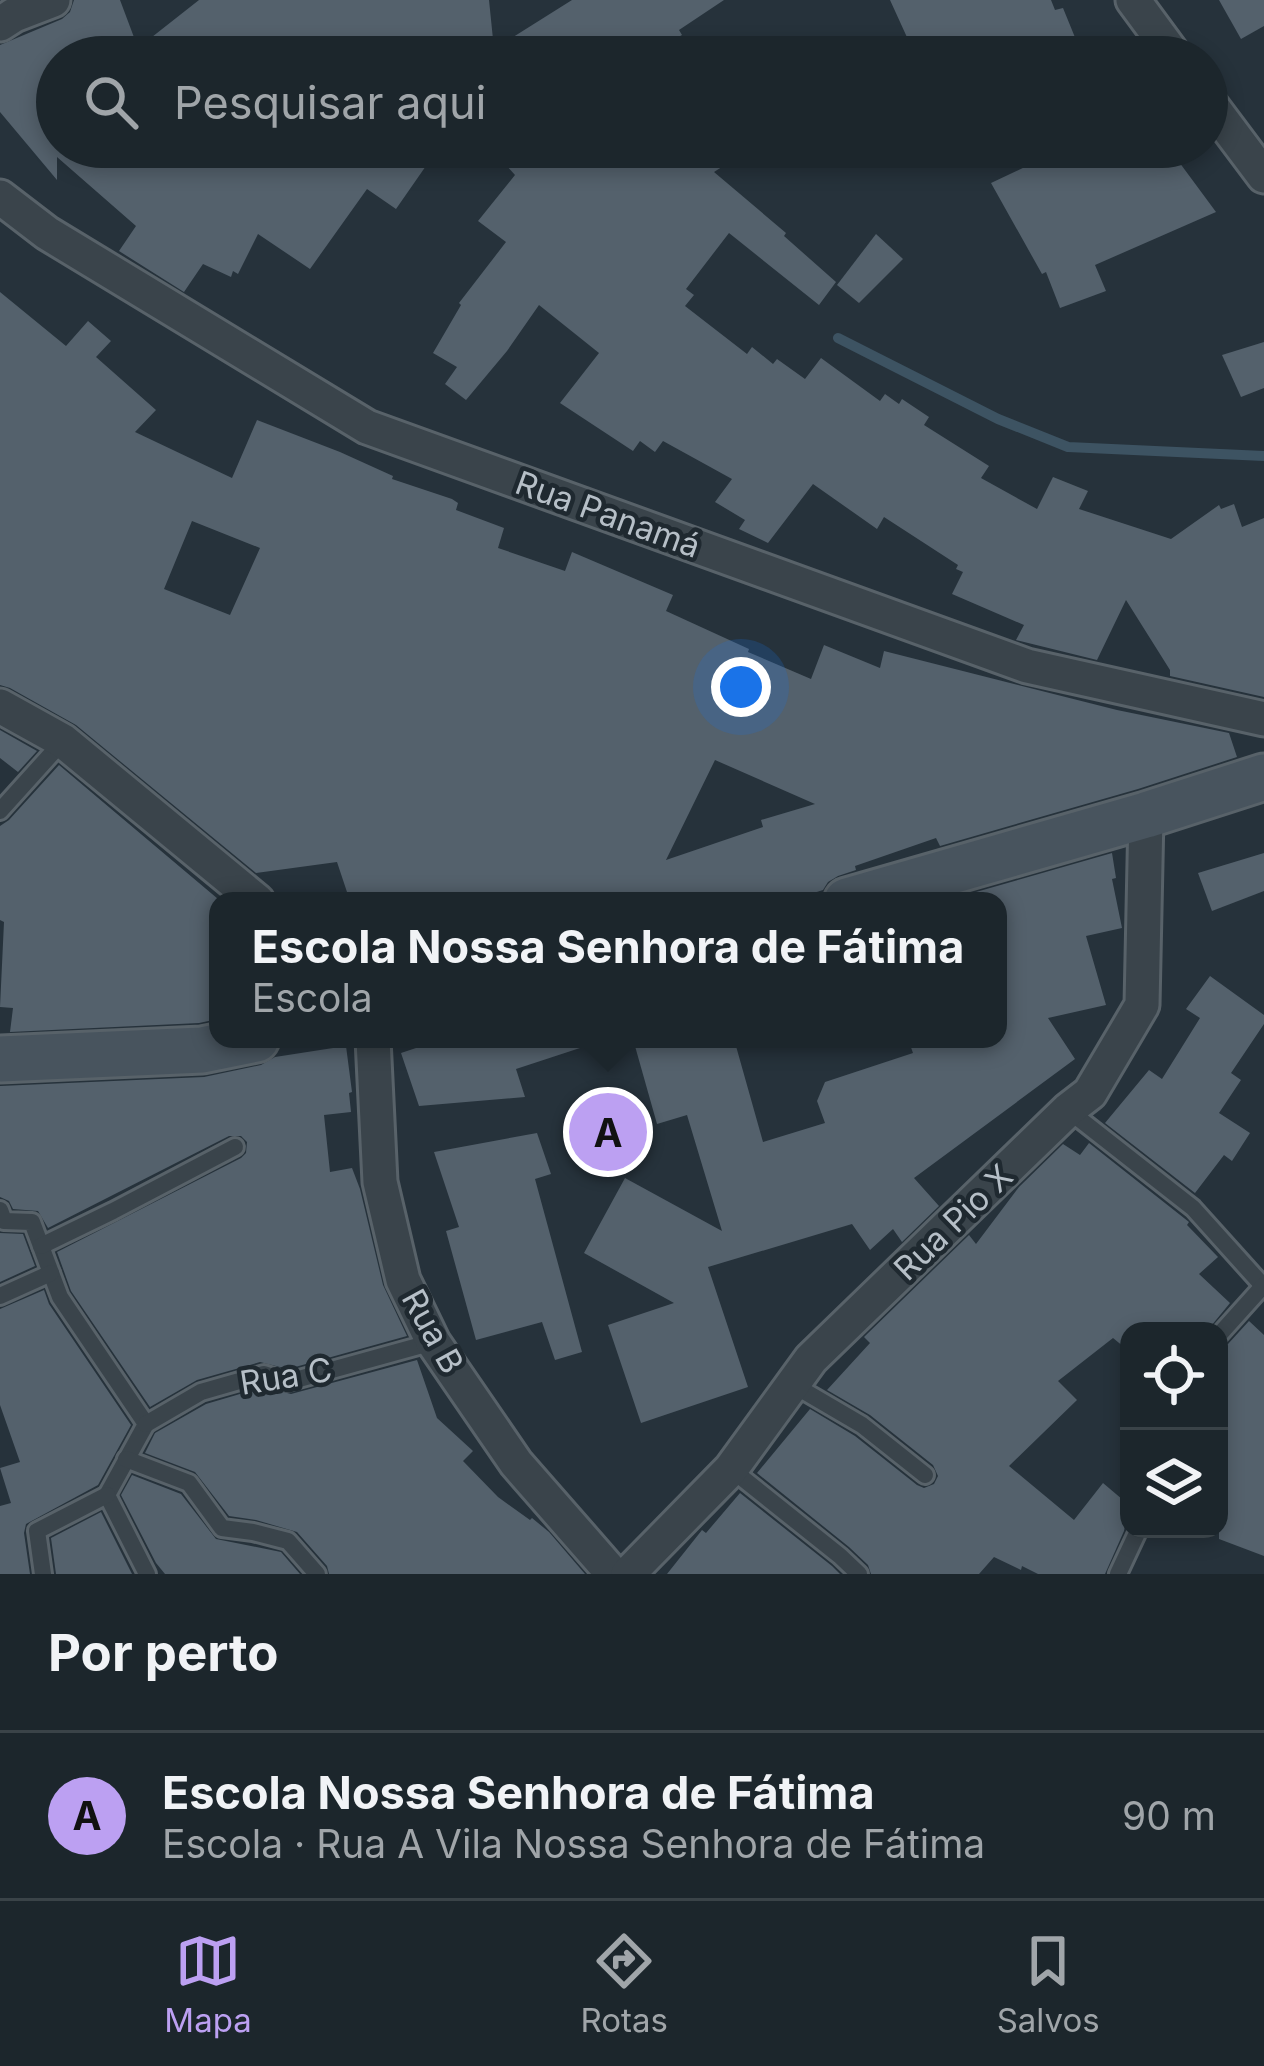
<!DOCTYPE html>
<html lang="pt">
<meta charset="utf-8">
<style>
:root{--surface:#1c262c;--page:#252e34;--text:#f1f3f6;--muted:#a0a5a9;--line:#3a4348;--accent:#bca0f2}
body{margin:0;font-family:Inter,sans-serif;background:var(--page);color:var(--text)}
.controls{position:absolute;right:36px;bottom:36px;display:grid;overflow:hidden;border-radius:24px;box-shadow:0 6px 18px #0003}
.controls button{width:108px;height:108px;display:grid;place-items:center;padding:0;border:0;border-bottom:3px solid var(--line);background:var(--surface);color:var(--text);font:60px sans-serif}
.you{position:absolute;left:741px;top:687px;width:42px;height:42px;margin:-30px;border:9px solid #fff;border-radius:50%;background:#1a73e8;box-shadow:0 0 0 18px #1a73e833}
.badge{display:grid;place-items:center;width:78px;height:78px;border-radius:50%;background:var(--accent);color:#111;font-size:39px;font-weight:700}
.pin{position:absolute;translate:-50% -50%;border:6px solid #fff;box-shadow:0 3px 12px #0006}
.popup{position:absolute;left:209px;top:892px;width:798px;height:156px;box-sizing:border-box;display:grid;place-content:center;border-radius:24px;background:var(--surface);filter:drop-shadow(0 3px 9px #0005);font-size:39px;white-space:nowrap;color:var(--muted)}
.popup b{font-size:45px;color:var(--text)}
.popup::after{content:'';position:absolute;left:50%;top:100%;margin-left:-24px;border:24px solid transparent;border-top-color:var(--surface)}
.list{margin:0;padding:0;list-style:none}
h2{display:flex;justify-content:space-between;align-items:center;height:156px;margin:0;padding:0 48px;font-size:51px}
h2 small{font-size:39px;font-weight:400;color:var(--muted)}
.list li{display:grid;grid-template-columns:78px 1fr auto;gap:36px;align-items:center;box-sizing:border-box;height:168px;padding:0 48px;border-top:3px solid var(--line)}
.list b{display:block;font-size:45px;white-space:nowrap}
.list p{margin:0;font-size:39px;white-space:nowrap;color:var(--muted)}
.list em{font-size:39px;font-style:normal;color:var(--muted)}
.icon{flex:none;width:66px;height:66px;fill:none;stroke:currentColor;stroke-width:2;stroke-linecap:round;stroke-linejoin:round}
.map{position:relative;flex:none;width:1264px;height:1574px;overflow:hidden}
.search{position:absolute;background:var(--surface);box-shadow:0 6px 18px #0003;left:36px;right:36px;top:36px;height:132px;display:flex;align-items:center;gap:30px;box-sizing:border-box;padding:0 42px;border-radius:66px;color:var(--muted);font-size:45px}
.sheet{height:324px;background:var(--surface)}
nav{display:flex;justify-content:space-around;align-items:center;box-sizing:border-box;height:168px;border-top:3px solid var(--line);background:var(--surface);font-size:33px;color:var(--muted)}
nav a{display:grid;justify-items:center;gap:6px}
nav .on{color:var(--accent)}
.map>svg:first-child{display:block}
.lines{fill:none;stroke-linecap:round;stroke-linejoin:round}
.stream{stroke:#3d5362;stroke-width:10}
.building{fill:#54616c;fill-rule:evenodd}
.lane-casing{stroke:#586269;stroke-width:22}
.street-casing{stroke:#586269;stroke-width:39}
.secondary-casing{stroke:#586269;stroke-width:51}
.lane{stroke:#3a444b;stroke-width:16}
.street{stroke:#3a444b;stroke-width:33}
.secondary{stroke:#48545e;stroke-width:45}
.labels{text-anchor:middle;stroke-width:9;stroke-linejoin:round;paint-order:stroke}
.street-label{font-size:33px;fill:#b6bfc7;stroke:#1f2930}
</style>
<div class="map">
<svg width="1264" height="1574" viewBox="0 0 1264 1574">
<rect width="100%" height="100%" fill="#26323b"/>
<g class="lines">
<polyline class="stream" points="838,338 998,419 1068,447 1264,456"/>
</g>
<g class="building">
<polygon points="74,0 120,0 138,48 199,0 489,0 494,49 572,0 724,0 679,30 682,35 660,47 666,57 391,57 354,45 334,57 57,57 57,147 402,147 428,163 396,209 367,189 310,269 258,234 238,274 233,271 231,277 203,264 184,292 119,251 136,226 57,157 57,180 0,112 0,45 62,19 70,12"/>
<polygon points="890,0 1051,0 1055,10 1063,8 1083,57 916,57"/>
<polygon points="1219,0 1264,0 1264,26 1241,39"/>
<polygon points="490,147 753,147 714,172 786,233 784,236 836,282 819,305 729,233 686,289 694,295 685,306 747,354 752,347 773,364 777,359 805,379 821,358 880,401 885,394 899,404 902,399 929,417 924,425 989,466 981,478 1037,509 1053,477 1088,491 1079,509 1171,539 1219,505 1221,509 1234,504 1242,527 1264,518 1264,697 1170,676 1170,670 1126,600 1097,660 1016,640 1024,625 952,594 963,572 956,569 958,565 884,517 877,529 813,484 768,543 739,529 745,520 715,502 732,479 663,441 655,452 640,441 633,451 560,403 599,353 539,305 507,351 466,400 445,384 457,367 433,353 461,305 459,303 506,242 478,221 515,175"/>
<polygon points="1018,147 1168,147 1216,212 1095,265 1106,291 1060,308 1046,272 1042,274 991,183 1027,166"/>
<polygon points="876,234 903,259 859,303 837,285"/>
<path d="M0,292l66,54 22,-25 23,20 -15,16 60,53 -21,22 97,46 25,-58 83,32 53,24 -1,3 60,20 6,4 -2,7 48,18 -6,20 67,23 7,-19 101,43 -7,16 83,38 -1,3 63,27 13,-34 56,23 4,-17 233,59 112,23 8,24 -99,32 -198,57 -4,-8 -81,28 1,4 -18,6 -10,6 -5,8 -34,11h-439l-13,-39 -81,11 -180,-148 -66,-37 -10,-3zM192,521l68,27 -30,67 -66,-26zM715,760l100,44 -54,16 2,7 -97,33z"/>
<polygon points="1264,342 1264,388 1241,397 1222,355"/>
<polygon points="0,730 37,751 18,772 0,758"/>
<polygon points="59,765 218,899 218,1019 199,1023 10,1032 13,1008 0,1007 4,922 0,920 0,826 9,820"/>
<polygon points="1112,853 1116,878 1112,879 1122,928 1086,936 1106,1005 1048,1018 1075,1059 914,1178 939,1206 902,1242 893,1229 870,1250 852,1224 708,1267 748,1387 641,1423 608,1325 674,1303 584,1253 625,1178 722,1231 687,1115 657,1124 633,1039 734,1039 763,1142 825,1123 817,1101 825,1082 913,1053 908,1039 998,1039 998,901 965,901 962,896"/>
<polygon points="1264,853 1264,891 1212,911 1198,873"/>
<polygon points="1210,976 1264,1015 1264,1024 1231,1073 1241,1080 1219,1113 1250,1133 1232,1161 1224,1155 1195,1193 1105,1123 1149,1070 1162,1079 1200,1018 1186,1009"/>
<polygon points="443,1039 506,1039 580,1048 516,1069 525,1097 419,1106 401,1053"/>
<polygon points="346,1046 352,1092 349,1093 351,1112 324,1115 330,1172 352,1168 360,1189 383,1285 407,1336 288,1369 260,1362 197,1380 150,1407 71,1291 57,1252 241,1158 246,1153 247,1142 241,1136 229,1136 48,1228 38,1211 13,1209 9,1201 0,1197 0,1086 204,1077 261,1065 275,1057"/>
<polygon points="537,1133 551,1174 535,1179 582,1352 555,1360 542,1322 476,1340 446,1231 459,1227 434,1152"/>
<polygon points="1089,1143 1189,1222 1187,1225 1218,1257 1199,1274 1230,1303 1207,1331 1129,1331 1129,1341 1124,1347 1113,1338 1058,1381 1077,1400 1009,1466 1074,1520 1103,1483 1129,1505 1124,1531 1105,1574 1038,1574 1022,1566 1021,1570 994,1557 979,1574 871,1574 868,1565 849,1547 757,1473 810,1409 855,1436 917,1485 924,1488 934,1484 938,1476 933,1465 870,1415 827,1390 870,1343 864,1337 969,1235 976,1244 1019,1187 1063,1144 1080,1155"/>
<polygon points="0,1233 23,1234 35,1266 0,1282"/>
<polygon points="44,1290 49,1304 131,1425 98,1485 26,1524 24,1533 30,1574 0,1574 0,1506 11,1503 0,1468 20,1462 0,1405 0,1309"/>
<polygon points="1249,1321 1264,1335 1264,1556 1219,1539 1219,1347 1228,1344"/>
<polygon points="417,1360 437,1418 473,1451 463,1461 498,1497 530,1520 532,1518 549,1532 585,1574 329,1574 327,1566 297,1532 256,1520 229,1516 195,1472 145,1453 155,1433 206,1404 264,1387 291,1394"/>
<polygon points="132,1475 181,1494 216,1539 281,1552 300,1574 165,1574 156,1563 121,1495"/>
<polygon points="740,1493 832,1566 840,1574 667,1574 702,1530 706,1533"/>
<polygon points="101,1512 132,1574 56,1574 51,1538"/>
</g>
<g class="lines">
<defs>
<g id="lane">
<polyline points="0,811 63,741"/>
<polyline points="1068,1110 1193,1208 1264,1287"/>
<polyline points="0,1210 4,1221 32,1222 60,1297 146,1424 107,1495"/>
<polyline points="41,1246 113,1211 235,1147"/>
<polyline points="0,1296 51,1273"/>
<polyline points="1219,1335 1263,1286"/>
<polyline points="792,1384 862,1425 925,1475"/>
<polyline points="146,1424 201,1392 264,1374 288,1382 433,1342"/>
<polyline points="126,1459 189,1483 222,1528 253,1532 288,1541 317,1574"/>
<polyline points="731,1469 840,1556 859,1574"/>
<polyline points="107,1495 147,1574"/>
<polyline points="43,1574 37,1531 107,1495"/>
<polyline points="1118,1574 1139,1529"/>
</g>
<g id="street">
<polyline points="1133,0 1175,57"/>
<polyline points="0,24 14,15 53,0"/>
<polyline points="1207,100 1264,176"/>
<polyline points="0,197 47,233 367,427 1027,666 1264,719"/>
<polyline points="0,706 63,741 257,901"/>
<polyline points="373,1039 380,1182 403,1280 433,1342 516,1463 613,1574"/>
<polyline points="628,1574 731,1469 811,1359 1068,1110 1090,1093 1142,1005 1146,815"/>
</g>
<g id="secondary">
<polyline points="847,901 1146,815 1264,777"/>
<polyline points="0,1059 202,1050 256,1039"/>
</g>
</defs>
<use href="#lane" class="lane-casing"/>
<use href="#street" class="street-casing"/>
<use href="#secondary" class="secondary-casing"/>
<use href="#lane" class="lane"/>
<use href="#street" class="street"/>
<use href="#secondary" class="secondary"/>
</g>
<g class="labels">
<g class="street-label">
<text transform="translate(608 514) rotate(20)" y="12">Rua Panamá</text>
<text transform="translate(953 1222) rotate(-44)" y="12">Rua Pio X</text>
<text transform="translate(433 1331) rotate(61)" y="12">Rua B</text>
<text transform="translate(286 1376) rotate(-9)" y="12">Rua C</text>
</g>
</g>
</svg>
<div class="controls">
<button><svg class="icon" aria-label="locate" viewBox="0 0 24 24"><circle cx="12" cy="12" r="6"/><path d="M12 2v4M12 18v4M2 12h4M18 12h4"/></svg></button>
<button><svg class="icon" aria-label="layers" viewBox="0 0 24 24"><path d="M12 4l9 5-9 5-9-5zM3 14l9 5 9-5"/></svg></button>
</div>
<div class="you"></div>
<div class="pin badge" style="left:608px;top:1132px">A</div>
<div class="popup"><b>Escola Nossa Senhora de Fátima</b>Escola</div>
<div class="search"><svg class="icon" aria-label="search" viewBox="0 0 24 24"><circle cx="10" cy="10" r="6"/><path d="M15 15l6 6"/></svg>Pesquisar aqui</div>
</div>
<section class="sheet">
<h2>Por perto<small></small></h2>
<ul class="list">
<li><span class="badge">A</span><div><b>Escola Nossa Senhora de Fátima</b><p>Escola · Rua A Vila Nossa Senhora de Fátima</p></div><em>90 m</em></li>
</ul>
</section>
<nav>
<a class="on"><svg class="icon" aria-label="map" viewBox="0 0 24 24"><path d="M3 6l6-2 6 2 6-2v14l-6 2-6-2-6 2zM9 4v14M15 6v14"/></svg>Mapa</a>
<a><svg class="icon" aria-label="directions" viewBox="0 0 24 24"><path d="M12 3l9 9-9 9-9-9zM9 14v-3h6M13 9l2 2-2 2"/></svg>Rotas</a>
<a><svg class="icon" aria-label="saved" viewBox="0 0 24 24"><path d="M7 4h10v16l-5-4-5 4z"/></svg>Salvos</a>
</nav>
